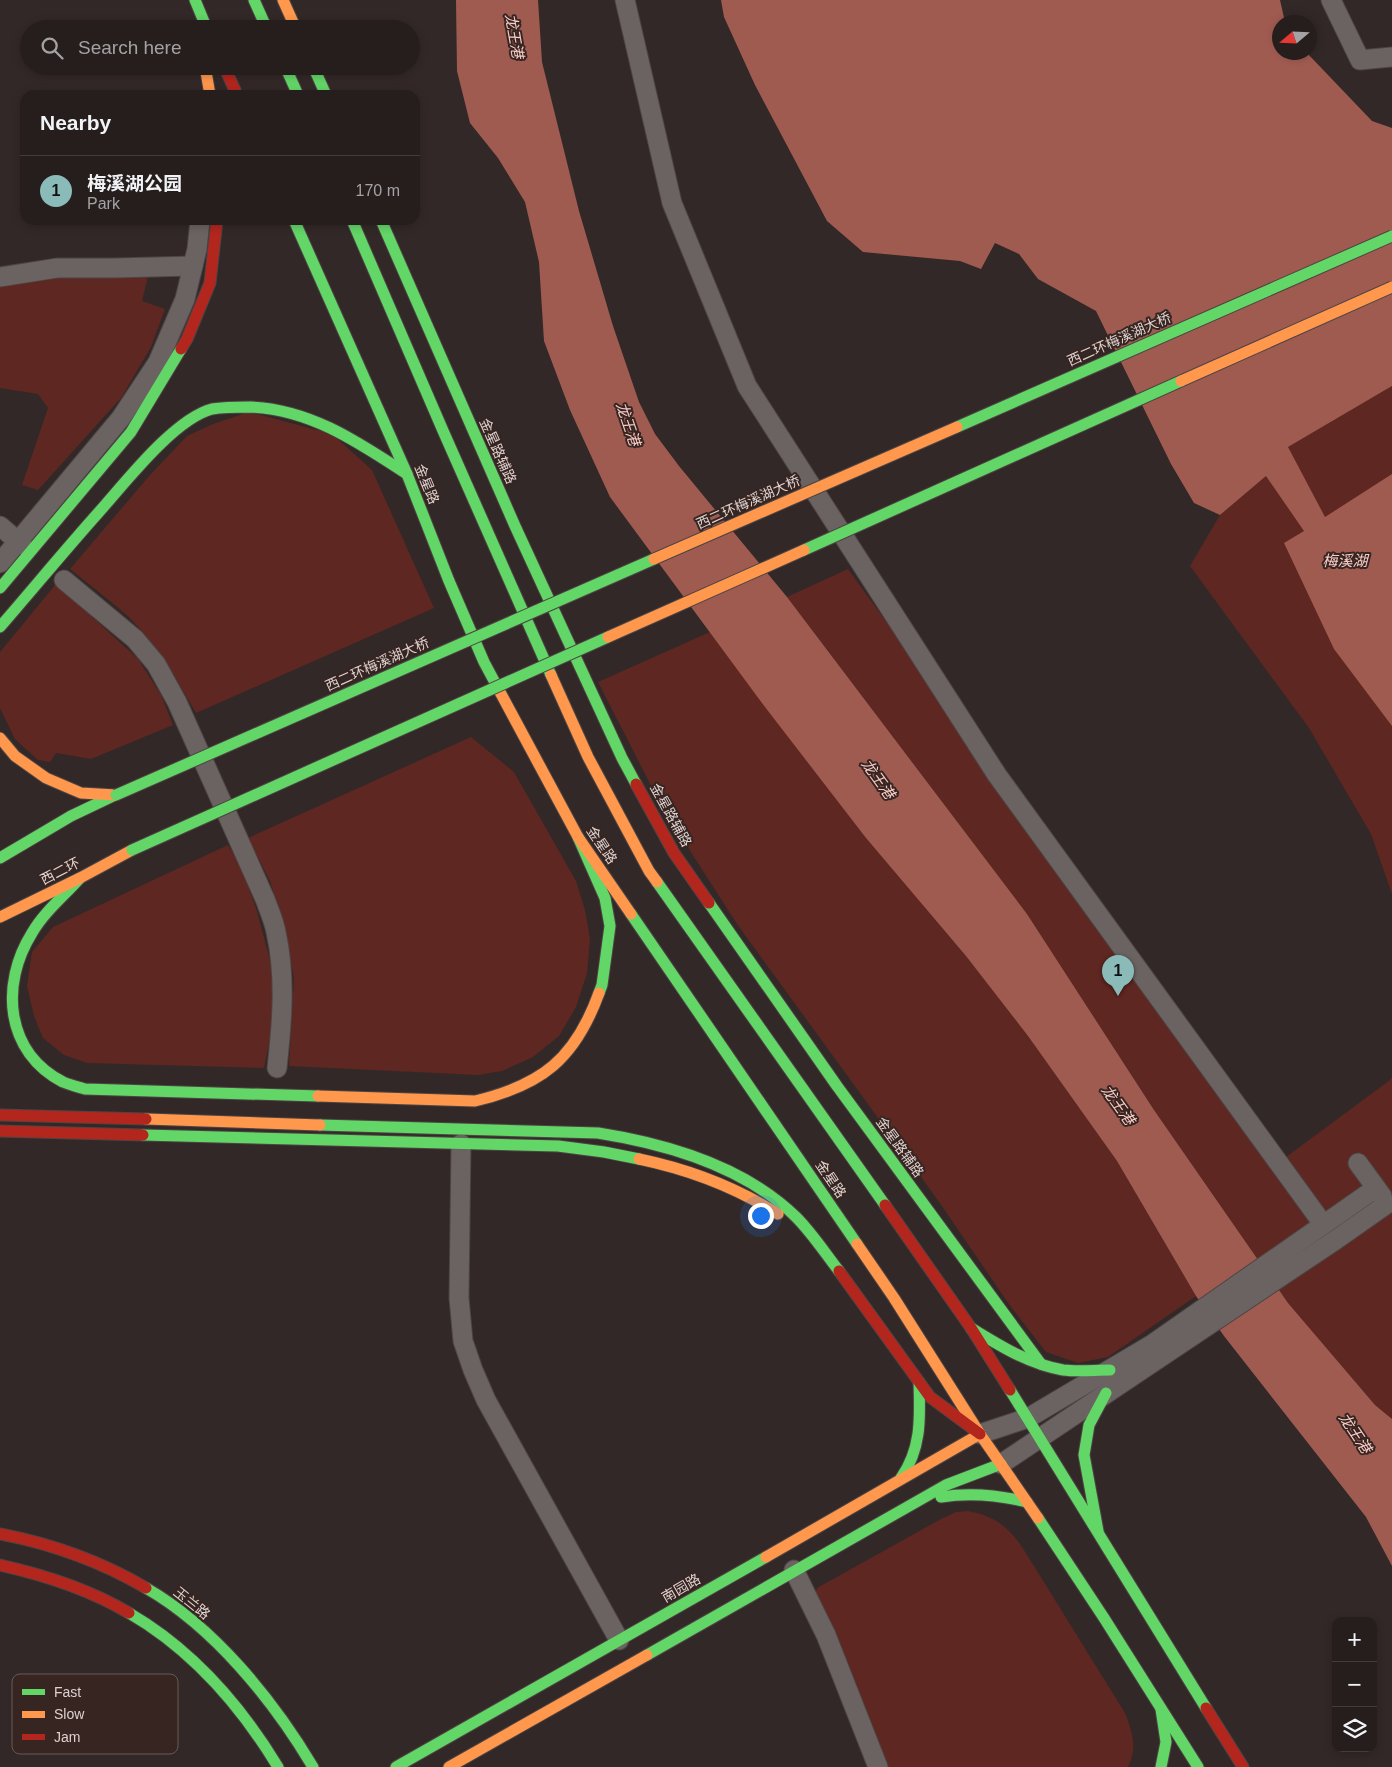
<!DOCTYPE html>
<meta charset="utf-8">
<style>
:root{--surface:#261e1d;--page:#322b2a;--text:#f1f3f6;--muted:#a4a2a4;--line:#423c3b;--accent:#8bbbb9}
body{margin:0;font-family:Arial,"Noto Sans SC",sans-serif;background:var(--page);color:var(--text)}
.controls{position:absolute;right:15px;bottom:15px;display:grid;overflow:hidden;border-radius:10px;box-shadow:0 2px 8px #0003}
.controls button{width:45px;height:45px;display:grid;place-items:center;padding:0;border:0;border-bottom:1px solid var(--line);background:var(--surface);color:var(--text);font:25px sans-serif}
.compass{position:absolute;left:1272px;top:15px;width:45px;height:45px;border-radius:50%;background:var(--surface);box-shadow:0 2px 8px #0003;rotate:251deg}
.you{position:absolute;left:760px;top:1215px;width:18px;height:18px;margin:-12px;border:4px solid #fff;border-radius:50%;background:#1a73e8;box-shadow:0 0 0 8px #1a73e833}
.badge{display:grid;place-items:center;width:32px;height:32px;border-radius:50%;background:var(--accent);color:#111;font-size:16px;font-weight:700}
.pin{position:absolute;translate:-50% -41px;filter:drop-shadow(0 1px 2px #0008)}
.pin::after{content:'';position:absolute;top:26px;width:18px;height:15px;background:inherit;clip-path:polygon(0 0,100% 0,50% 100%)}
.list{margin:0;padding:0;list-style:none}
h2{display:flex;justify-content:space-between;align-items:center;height:65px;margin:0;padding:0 20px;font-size:21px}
h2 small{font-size:16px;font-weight:400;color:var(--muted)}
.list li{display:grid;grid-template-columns:32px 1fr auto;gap:15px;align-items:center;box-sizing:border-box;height:70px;padding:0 20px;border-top:1px solid var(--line)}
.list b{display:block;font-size:19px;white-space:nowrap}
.list p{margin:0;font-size:16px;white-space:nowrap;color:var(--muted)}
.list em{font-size:16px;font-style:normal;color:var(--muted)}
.icon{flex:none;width:28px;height:28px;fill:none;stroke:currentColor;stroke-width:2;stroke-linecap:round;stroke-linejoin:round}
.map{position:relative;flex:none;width:1392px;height:1767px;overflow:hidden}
.search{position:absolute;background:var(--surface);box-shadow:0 2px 8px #0003;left:20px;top:20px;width:400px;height:55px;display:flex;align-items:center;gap:12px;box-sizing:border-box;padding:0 18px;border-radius:28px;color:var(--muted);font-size:19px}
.panel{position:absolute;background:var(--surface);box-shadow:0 2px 8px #0003;left:20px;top:90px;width:400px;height:135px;border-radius:15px}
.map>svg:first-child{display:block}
.green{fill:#5f2721}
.water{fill:#a05b51}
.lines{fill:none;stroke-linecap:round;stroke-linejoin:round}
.street-casing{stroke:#4d4443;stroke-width:21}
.fast-casing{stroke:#4d4443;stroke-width:13}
.slow-casing{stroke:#4d4443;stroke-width:13}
.jam-casing{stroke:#4d4443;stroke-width:13}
.street{stroke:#6b6361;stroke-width:19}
.fast{stroke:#63d668;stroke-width:11}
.slow{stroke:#ff974d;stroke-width:11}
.jam{stroke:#b3261e;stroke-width:11}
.fast-bridge-casing{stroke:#4d4443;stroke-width:13;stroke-linecap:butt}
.slow-bridge-casing{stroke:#4d4443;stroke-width:13;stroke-linecap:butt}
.fast-bridge{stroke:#63d668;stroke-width:11}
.slow-bridge{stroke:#ff974d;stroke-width:11}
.labels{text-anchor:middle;stroke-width:4;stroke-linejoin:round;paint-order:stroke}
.street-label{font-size:14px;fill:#ded2cf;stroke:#372522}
.water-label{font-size:15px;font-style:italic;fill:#facdc6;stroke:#372522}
.key{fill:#372522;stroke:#695956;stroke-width:1}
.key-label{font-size:14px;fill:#ded2cf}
</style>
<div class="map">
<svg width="1392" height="1767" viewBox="0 0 1392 1767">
<rect width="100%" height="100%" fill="#322827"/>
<g class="green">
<polygon points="49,275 148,276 142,301 165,309 151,347 121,398 38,490 22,485 48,408 38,394 0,388 0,287"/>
<polygon points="1392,386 1392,894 1371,834 1309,728 1190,566 1220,515 1266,476 1288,447"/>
<path d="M249,412l83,22 40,36 62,138 -238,105c-19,-33 -39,-67 -66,-95 -19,-17 -40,-33 -60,-49l80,-94 37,-39 26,-12z"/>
<polygon points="848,569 1278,1163 1390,1080 1392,1077 1392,1419 1375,1405 1288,1303 1154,1110 1027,914 787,597"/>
<polygon points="56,584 138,659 161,695 173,725 91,759 56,753 50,762 38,760 15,739 0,708 0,652"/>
<polygon points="710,632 866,838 966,956 1028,1036 1117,1161 1196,1296 1108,1357 1078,1363 1046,1352 1011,1307 937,1199 737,924 662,807 598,682"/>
<polygon points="471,737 514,772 576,881 585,910 590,939 587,973 576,1007 559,1036 533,1057 502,1071 478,1075 289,1066 294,978 285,931 270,881 248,838"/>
<polygon points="228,845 240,864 256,908 271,964 274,1019 264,1068 87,1063 64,1055 43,1038 34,1016 27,986 32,952 53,927"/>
<path d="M968,1511c27,5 41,16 56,39l101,163c7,18 13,35 3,54h-243l-70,-173 2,-6 124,-69 15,-7z"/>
</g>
<g class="water">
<polygon points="456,0 538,0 542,62 579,211 613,326 639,402 655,434 679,466 787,597 1027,914 1154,1110 1288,1303 1375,1405 1392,1419 1392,1566 1366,1517 1224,1336 1196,1296 1117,1161 1028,1036 966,956 866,838 765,707 610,497 570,410 544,341 539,262 525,202 498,158 470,123 457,71"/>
<polygon points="721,0 1280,0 1285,22 1280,22 1280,52 1307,53 1372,121 1392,128 1392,386 1288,447 1325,517 1392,474 1392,726 1334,649 1284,543 1304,531 1266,476 1220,515 1194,503 1171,464 1096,311 1038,279 1019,254 995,243 981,269 960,261 863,252 827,221 755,85 724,17"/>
</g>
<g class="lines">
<defs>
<g id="street">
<polyline points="625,0 672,203 747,386 997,775 1323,1224"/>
<polyline points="1331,0 1360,60 1392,57"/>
<polyline points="0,277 57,268 115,268 193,266"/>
<polyline points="0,526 22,545"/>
<polyline points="0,563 121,418 158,362 185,299 197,249 200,220"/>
<path d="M64,580l71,59 21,25 21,38 88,197c4,11 9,22 11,33 10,45 6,91 1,136"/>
<polyline points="461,1144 459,1298 463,1341 473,1370 486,1400 619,1640"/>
<polyline points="1358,1163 1382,1196"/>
<polyline points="980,1434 1028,1418 1151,1345 1376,1188"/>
<polyline points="1001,1464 1334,1241 1387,1204"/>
<polyline points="794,1570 826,1635 878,1767"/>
</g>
<g id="fast">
<polyline points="195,0 207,29"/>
<polyline points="254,0 267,29"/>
<polyline points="285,66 298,95"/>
<polyline points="313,66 326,95"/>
<polyline points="294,220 407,474 449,581 484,662 500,692"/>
<polyline points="352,220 444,433 551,675"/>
<polyline points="381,220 515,526 622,758 636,784"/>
<polyline points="0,588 131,432 181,349"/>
<path d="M0,627c33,-38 65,-77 99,-115 26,-29 75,-93 113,-103 12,-2 25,-2 38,-2 60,2 108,35 157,67"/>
<polyline points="578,837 605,898 610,926 602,985 599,993"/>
<polyline points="0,858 71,816 113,796"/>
<path d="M80,878c-16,18 -36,34 -48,55 -32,51 -27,119 31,149 7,3 15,5 22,7l233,7"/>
<polyline points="657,882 885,1205"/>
<polyline points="709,903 837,1086 1041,1364"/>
<polyline points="631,914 857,1244"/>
<path d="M320,1125l278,8c70,11 146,33 198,84 16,16 29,36 43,54"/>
<polyline points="143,1135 558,1146 604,1152 639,1159"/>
<path d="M971,1328c29,18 58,36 92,42 16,2 31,0 47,0"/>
<polyline points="1010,1390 1206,1708"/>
<path d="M901,1478c21,-30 19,-61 18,-96"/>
<path d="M941,1497c30,-5 57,-2 86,5"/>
<polyline points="1038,1518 1104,1618 1198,1767"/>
<polyline points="1098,1531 1084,1455 1089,1425 1106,1393"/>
<path d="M146,1588c68,39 127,112 167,179"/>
<path d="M129,1613c62,36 112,93 149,154"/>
<polyline points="647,1655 946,1485 1001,1464"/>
<polyline points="1161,1709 1166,1742 1161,1767"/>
<polyline points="396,1767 766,1557"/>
</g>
<g id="slow">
<polyline points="283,0 296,29"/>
<polyline points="205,66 210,95"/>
<polyline points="551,675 588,757 649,871 657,882"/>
<polyline points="500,692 578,837 631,914"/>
<polyline points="0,738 15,756 46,778 81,793 116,795"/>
<polyline points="0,917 80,878 132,850"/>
<path d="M318,1096l157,5c67,-16 100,-42 124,-108"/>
<polyline points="146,1119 320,1125"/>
<path d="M639,1159c48,10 98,29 139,55"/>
<polyline points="857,1244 894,1298 980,1434 1038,1518"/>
<polyline points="766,1557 980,1434"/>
<polyline points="449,1767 647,1655"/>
</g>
<g id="jam">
<polyline points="224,66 237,95"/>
<polyline points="181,349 187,339 210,283 217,220"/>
<polyline points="636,784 674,853 709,903"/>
<polyline points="0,1115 146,1119"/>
<polyline points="0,1131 143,1135"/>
<polyline points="885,1205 971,1328 1010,1390"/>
<polyline points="839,1271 930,1397 980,1434"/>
<path d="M0,1534c52,10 100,27 146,54"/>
<path d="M0,1565c45,10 89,24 129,48"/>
<polyline points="1206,1708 1243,1767"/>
</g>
</defs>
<use href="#street" class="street-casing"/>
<use href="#fast" class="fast-casing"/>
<use href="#slow" class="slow-casing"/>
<use href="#jam" class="jam-casing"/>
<use href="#street" class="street"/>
<use href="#fast" class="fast"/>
<use href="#slow" class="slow"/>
<use href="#jam" class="jam"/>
<defs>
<g id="fast-bridge">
<polyline points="957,427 1392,236"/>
<polyline points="804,550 1181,381"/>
<polyline points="116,795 654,559"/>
<polyline points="132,850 608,637"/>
</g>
<g id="slow-bridge">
<polyline points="1181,381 1392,287"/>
<polyline points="654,559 957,427"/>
<polyline points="608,637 804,550"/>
</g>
</defs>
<use href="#fast-bridge" class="fast-bridge-casing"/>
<use href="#slow-bridge" class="slow-bridge-casing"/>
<use href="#fast-bridge" class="fast-bridge"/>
<use href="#slow-bridge" class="slow-bridge"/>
</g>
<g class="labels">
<g class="street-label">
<text transform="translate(1119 339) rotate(-24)" y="5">西二环梅溪湖大桥</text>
<text transform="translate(498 451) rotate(66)" y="5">金星路辅路</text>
<text transform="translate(427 484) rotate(68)" y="5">金星路</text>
<text transform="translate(748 502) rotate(-24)" y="5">西二环梅溪湖大桥</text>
<text transform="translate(377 664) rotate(-24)" y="5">西二环梅溪湖大桥</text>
<text transform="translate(671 815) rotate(61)" y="5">金星路辅路</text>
<text transform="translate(602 845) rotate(56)" y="5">金星路</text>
<text transform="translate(60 871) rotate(-27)" y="5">西二环</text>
<text transform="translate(900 1147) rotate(54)" y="5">金星路辅路</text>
<text transform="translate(831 1179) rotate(56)" y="5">金星路</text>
<text transform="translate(681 1588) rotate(-30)" y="5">南园路</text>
<text transform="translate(192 1603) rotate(39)" y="5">玉兰路</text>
</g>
<g class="water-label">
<text transform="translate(514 36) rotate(80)" y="5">龙王港</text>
<text transform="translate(628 424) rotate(71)" y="5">龙王港</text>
<text x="1345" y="566">梅溪湖</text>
<text transform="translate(878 779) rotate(54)" y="5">龙王港</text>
<text transform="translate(1118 1105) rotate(54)" y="5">龙王港</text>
<text transform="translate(1355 1433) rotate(56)" y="5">龙王港</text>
</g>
</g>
<rect x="12" y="1674" width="166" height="80" rx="8" class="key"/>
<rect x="22" y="1689" width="23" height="6" fill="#63d668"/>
<rect x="22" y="1711" width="23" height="7" fill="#ff974d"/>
<rect x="22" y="1734" width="23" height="6" fill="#b3261e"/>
<g class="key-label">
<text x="54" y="1697">Fast</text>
<text x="54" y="1719">Slow</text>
<text x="54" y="1742">Jam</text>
</g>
</svg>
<div class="controls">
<button>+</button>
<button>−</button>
<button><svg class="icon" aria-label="layers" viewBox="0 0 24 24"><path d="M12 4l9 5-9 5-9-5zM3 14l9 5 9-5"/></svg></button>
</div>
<svg class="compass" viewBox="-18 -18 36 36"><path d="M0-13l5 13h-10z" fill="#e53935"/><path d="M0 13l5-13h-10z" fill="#a4a2a4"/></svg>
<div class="you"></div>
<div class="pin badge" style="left:1118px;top:996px">1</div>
<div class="search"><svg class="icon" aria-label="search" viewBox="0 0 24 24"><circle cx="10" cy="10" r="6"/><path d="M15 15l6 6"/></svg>Search here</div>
<section class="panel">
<h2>Nearby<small></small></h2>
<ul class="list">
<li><span class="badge">1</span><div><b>梅溪湖公园</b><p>Park</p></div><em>170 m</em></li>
</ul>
</section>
</div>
